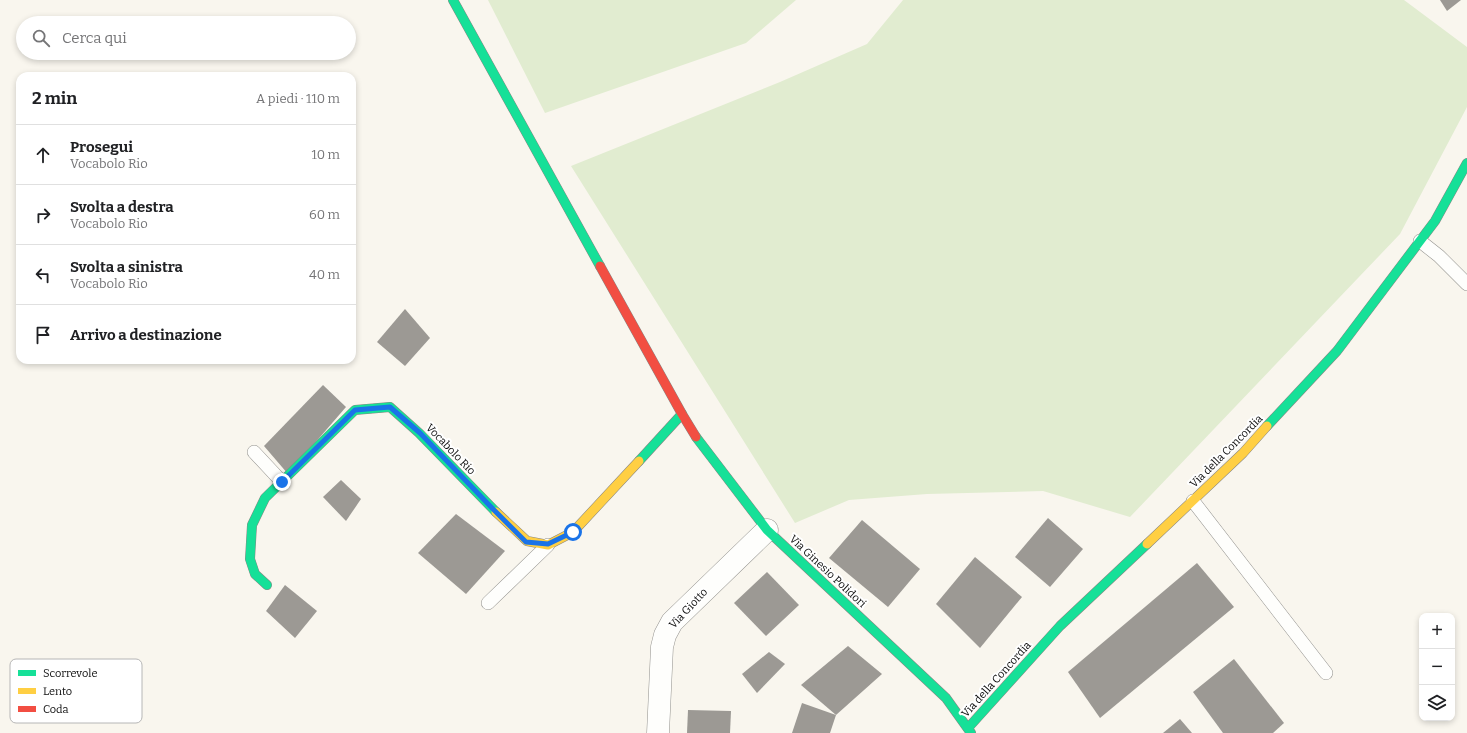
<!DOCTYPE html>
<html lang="it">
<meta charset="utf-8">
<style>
:root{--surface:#fff;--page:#f6f6f6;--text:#202124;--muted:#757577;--line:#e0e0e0}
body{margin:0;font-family:Bitter,serif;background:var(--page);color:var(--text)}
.controls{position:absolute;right:12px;bottom:12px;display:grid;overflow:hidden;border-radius:8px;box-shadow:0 2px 6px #0003}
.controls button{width:36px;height:36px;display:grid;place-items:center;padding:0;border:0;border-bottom:1px solid var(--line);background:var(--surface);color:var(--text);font:20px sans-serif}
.stop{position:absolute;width:12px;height:12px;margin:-9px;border:3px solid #1a73e8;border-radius:50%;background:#fff}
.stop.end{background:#1a73e8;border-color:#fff;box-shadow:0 1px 4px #0008}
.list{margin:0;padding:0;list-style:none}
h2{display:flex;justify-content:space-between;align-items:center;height:52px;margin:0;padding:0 16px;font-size:17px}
h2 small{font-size:13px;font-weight:400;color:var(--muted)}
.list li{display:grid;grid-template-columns:26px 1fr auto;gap:12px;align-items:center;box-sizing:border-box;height:60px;padding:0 16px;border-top:1px solid var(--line)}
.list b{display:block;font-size:15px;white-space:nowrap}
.list p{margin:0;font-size:13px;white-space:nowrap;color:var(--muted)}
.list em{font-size:13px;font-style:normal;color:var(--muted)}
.icon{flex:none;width:22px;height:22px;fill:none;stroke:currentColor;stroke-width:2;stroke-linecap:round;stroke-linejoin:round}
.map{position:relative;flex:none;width:1467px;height:733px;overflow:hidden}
.search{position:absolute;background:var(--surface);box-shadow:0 2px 6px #0003;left:16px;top:16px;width:340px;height:44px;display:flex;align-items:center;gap:10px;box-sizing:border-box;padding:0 14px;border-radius:22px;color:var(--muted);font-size:15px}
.panel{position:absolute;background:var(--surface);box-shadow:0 2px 6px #0003;left:16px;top:72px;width:340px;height:292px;border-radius:12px}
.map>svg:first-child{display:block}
.green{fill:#e1ecd0}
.building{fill:#9c9994}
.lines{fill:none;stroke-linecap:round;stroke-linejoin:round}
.lane-casing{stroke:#92918d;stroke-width:14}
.street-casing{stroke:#92918d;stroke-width:23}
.fast-casing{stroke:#898784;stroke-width:10}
.slow-casing{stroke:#898784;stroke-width:10}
.jam-casing{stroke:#898784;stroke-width:10}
.lane{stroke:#fefefc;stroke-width:13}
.street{stroke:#fefefc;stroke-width:22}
.fast{stroke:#16e098;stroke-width:9}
.slow{stroke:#ffcf43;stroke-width:9}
.jam{stroke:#f24e42;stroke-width:9}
.route{stroke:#1a73e8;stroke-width:5}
.labels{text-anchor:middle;stroke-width:4;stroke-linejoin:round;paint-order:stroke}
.street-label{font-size:11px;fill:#0b0b0b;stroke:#fff}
.key{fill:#fff;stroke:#b6b6b6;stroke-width:1}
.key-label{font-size:11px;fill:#0b0b0b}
</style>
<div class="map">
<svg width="1467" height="733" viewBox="0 0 1467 733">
<rect width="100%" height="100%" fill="#f9f6ee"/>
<g class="green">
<polygon points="488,0 796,0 746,43 545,113"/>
<polygon points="903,0 1404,0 1467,47 1467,107 1400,234 1130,517 1043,491 927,494 849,500 795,523 571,166 780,82 867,44"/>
</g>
<g class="building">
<polygon points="1440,0 1461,0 1447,11"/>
<polygon points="405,309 430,338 405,366 377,342"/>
<polygon points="323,385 346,407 288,474 264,446"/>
<polygon points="341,480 361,499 346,521 323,497"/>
<polygon points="456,514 505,551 466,594 418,553"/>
<polygon points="1048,518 1083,549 1050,587 1015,557"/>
<polygon points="862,520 920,569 888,607 829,558"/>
<polygon points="975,557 1022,597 980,648 936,604"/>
<polygon points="1197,563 1234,607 1100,718 1068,672"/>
<polygon points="767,572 799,605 766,636 734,603"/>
<polygon points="285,585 317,611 295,638 266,611"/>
<polygon points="848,646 882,674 836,715 801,685"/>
<polygon points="769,652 785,664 757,693 742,674"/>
<polygon points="1234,659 1284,723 1273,733 1223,733 1193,692"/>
<polygon points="802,703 836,715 830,733 792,733"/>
<polygon points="688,710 731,711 730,733 687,733"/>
<polygon points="1180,719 1192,733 1163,733"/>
</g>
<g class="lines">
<defs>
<g id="lane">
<polyline points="1420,241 1439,256 1467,284"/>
<polyline points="254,452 282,482"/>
<polyline points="1193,501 1326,673"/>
<polyline points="488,603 548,545"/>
</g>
<polyline id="street" points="658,733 662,647 665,635 672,622 767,530"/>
<g id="fast">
<polyline points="453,0 600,266"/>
<polyline points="1267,426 1337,351 1435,221 1467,163"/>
<polyline points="696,437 767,530 946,698 971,733"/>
<polyline points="639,461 682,414"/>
<polyline points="267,585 255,574 250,559 252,525 265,498 355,410 390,407 419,433 496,512"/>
<polyline points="968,728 1060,626 1147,544"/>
</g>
<g id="slow">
<polyline points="496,512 527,541 548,545 573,532 639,461"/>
<polyline points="1147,544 1243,453 1267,426"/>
</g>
<polyline id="jam" points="600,266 682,414 696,437"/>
</defs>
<use href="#lane" class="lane-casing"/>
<use href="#street" class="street-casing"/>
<use href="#fast" class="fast-casing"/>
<use href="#slow" class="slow-casing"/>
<use href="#jam" class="jam-casing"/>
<use href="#lane" class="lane"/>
<use href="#street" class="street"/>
<use href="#fast" class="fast"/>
<use href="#slow" class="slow"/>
<use href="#jam" class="jam"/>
</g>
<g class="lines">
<polyline class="route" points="282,482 355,410 390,407 420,433 492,508 526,542 548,544 573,532"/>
</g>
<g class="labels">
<g class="street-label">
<text transform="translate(451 449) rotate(46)" y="4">Vocabolo Rio</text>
<text transform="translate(1226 451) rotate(-45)" y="4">Via della Concordia</text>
<text transform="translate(828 571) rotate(43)" y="4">Via Ginesio Polidori</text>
<text transform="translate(688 608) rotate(-47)" y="4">Via Giotto</text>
<text transform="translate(996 679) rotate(-48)" y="4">Via della Concordia</text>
</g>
</g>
<rect x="10" y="659" width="132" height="64" rx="6" class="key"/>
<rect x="18" y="670" width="18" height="6" fill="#16e098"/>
<rect x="18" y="688" width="18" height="6" fill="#ffcf43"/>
<rect x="18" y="706" width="18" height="6" fill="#f24e42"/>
<g class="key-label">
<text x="43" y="677">Scorrevole</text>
<text x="43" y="695">Lento</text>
<text x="43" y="713">Coda</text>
</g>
</svg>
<div class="controls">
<button>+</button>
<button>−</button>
<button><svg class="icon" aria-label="layers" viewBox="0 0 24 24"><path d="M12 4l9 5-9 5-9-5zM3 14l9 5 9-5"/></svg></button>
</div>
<div class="stop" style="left:573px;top:532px"></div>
<div class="stop end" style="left:282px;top:482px"></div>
<div class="search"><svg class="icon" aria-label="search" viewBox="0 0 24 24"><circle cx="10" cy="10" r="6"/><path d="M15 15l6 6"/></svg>Cerca qui</div>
<section class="panel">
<h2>2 min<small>A piedi · 110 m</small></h2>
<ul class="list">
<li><svg class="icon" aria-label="ahead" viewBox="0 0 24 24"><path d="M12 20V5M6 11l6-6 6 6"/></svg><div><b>Prosegui</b><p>Vocabolo Rio</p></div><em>10 m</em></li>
<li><svg class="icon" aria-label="right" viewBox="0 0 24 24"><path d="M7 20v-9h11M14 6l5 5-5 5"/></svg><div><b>Svolta a destra</b><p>Vocabolo Rio</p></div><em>60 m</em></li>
<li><svg class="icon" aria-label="left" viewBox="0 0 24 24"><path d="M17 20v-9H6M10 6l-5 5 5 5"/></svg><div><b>Svolta a sinistra</b><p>Vocabolo Rio</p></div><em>40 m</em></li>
<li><svg class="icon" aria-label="arrive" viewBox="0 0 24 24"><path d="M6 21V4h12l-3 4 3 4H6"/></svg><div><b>Arrivo a destinazione</b></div></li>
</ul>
</section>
</div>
